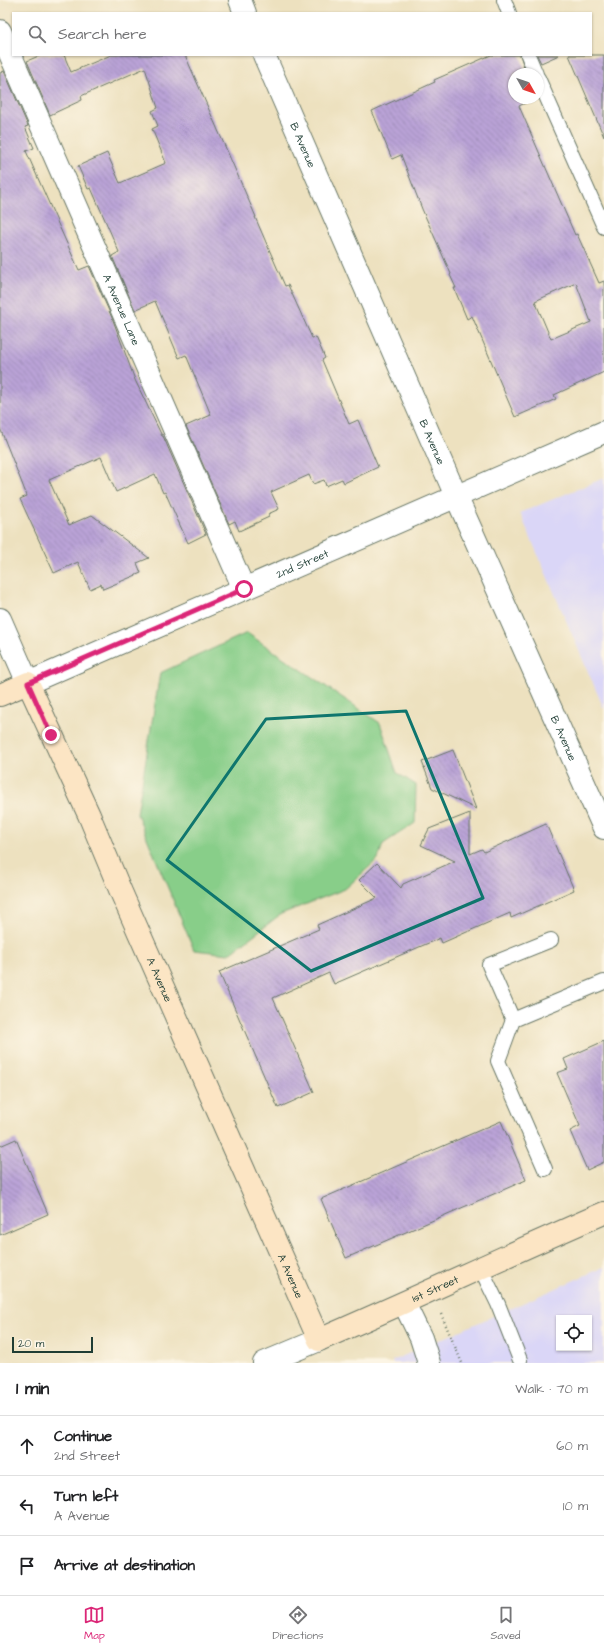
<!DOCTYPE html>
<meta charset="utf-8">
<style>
:root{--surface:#fff;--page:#f6f6f6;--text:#202124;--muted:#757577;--line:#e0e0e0;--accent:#db2777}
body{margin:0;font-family:"Architects Daughter",sans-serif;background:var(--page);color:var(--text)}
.controls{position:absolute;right:12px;bottom:12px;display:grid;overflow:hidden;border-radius:0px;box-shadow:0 1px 3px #0004}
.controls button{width:36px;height:36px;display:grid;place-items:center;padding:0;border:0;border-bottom:1px solid var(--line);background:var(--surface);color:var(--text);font:20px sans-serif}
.compass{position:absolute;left:508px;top:68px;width:36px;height:36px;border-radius:50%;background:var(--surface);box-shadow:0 1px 3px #0004;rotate:130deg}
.scale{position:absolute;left:12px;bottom:10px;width:81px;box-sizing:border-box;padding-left:4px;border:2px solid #1f3d34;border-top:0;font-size:11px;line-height:14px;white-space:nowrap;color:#1f3d34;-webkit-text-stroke:3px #fcf5e5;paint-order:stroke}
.stop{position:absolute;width:12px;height:12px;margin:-9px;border:3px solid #db2777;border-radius:50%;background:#fff}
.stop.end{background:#db2777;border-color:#fff;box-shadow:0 1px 4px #0008}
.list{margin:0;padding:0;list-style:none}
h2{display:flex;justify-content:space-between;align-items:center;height:52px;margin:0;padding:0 16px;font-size:17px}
h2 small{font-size:13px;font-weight:400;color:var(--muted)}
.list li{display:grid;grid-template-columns:26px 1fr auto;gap:12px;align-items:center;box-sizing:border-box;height:60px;padding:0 16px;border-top:1px solid var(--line)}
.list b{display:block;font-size:15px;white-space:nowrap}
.list p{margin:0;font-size:13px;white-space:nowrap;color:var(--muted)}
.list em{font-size:13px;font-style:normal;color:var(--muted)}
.icon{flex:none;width:22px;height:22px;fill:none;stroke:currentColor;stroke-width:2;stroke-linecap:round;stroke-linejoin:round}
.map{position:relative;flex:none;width:604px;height:1363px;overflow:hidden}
.search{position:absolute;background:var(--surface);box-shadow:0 1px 3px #0004;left:12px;right:12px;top:12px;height:44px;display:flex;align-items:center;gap:10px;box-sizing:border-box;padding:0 14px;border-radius:0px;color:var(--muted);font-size:15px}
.sheet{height:232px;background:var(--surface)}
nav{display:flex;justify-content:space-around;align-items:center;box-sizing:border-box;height:56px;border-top:1px solid var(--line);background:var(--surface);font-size:11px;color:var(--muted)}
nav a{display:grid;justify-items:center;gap:2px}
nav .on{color:var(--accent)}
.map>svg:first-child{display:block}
.built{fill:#dad6f7;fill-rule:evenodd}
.pitch{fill:#88ce89;stroke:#54865e}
.building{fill:url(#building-back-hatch);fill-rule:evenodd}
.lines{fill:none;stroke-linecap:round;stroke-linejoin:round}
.service-casing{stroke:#677665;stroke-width:16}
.minor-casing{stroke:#677665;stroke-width:24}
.secondary-casing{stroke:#677665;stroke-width:24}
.path{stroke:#677665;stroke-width:2.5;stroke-dasharray:1 3;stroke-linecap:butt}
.service{stroke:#fff;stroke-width:14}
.minor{stroke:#fff;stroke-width:22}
.secondary{stroke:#fce5c4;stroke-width:22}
.route{stroke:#db2777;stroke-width:5}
.marked{fill:none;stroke:#0f766e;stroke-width:3;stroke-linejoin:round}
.labels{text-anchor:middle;stroke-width:3.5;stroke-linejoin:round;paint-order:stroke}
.street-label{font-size:11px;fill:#1f3d34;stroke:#fcf5e5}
</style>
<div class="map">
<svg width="604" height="1363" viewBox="0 0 604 1363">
<defs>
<pattern id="building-back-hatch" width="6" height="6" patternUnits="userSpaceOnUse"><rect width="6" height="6" fill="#baa3d7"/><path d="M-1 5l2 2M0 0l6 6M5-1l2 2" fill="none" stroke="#9786af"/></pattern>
</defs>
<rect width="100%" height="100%" fill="#fcf5e5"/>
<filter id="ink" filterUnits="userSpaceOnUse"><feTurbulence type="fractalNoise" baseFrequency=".025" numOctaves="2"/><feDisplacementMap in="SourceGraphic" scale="8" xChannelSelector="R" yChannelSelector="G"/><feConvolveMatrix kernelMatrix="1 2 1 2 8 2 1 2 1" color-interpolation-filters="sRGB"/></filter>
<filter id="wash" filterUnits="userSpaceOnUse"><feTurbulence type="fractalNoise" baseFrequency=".012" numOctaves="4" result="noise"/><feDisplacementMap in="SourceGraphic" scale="16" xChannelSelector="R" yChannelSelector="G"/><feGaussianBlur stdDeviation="0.9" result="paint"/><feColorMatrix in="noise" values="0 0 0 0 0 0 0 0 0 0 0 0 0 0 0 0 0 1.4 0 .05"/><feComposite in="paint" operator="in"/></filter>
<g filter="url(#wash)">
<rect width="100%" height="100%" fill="#ede1bf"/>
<g class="built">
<polygon points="604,478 604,709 520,513"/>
<path d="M604,1267v96h-211l-1,-2zM559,1318h30v30h-30z"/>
</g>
<polygon class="pitch" points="247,633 380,723 397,773 416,785 415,823 383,844 378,859 345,889 281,914 229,954 194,950 137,814 160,673"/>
<g id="blocks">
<g class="building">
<polygon points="41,55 64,55 71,72 111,55 185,55 256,217 255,217 285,286 288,285 312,338 316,337 325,358 322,360 349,424 358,420 378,467 344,483 342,479 326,486 324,480 313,484 309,475 271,492 279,509 268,514 269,517 239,531 235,521 229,524 186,426 211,415 186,355 179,358 155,301 135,310 112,256 119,252 91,188 88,189 78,166 107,153 120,183 166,163 152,129 158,126 152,111 158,108 145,68 81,96 82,100 50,115 27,61"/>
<path d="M491,55h29l5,15 -11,4v24h14l1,3 -10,5 56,129 2,-1 22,49 5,-2v91l-50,23 2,4 -41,18 -43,-101 -5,3 -13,-31h2l-6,-13 1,-1 -29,-65 -21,-54 -9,4 -20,-48 63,-29 -1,-2zM576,283l15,39 -40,17 -16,-38z"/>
<polygon points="537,55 559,55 541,63"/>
<polygon points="569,55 604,55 604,137"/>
<polygon points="4,71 28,126 25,127 34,148 26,151 59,226 79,270 89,266 113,320 135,380 162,436 163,436 206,534 188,543 165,492 163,493 155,474 116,492 101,457 49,480 69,525 92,515 149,558 137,563 141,573 103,589 101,584 90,589 78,562 54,573 20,499 27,496 0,428 0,73"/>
<polygon points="453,750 476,809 432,788 422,762"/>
<polygon points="470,813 470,854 482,849 484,852 546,824 574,890 511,918 510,913 442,943 440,938 334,984 329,973 273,998 314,1092 278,1108 219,972 319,929 317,925 377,898 359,880 377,863 401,888 403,884 455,861 421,845 429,829"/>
<polygon points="604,1041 604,1162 587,1170 570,1131 580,1126 557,1073 568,1069 564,1059"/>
<polygon points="501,1121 526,1180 346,1258 321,1199"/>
<polygon points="16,1139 48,1214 0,1235 0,1146"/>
</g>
</g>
</g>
<g filter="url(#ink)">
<use href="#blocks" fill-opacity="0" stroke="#677665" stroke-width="1"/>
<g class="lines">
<defs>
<g id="service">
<polyline points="504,0 509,13"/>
<polyline points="528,55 536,74"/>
<polyline points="538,78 604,227"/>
<polyline points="513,1020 489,965 551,940"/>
<polyline points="545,1169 498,1061 513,1020 604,982"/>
<polyline points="480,1267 498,1304 520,1360"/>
</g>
<g id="minor">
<polyline points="240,0 245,13"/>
<path id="s1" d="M0,31l244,558"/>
<path id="s2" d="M264,55l192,441 148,332"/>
<path id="s3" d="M0,619l28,64 576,-251"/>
<polyline points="404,1303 421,1338 429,1363"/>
<polyline points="264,1363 319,1340"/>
</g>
<g id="secondary">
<path id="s4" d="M0,695l28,-12 61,132 32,77 198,448c95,-41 190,-86 285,-127"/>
</g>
</defs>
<use href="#service" class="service-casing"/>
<use href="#minor" class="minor-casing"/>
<use href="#secondary" class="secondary-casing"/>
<polyline class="path" points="441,1314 462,1363"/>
<use href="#service" class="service"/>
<use href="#minor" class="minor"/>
<use href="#secondary" class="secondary"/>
</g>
</g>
<g class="lines" filter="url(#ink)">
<polyline class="route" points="51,735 28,683 244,589"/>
</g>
<path class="marked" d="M406,711l77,187 -172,73 -144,-111 99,-141z"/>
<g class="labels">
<g class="street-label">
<text dy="4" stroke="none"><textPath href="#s2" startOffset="98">B Avenue</textPath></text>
<text dy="4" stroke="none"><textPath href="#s1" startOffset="304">A Avenue Lane</textPath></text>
<text dy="4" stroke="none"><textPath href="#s2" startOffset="422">B Avenue</textPath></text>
<text dy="4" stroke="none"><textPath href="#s3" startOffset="369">2nd Street</textPath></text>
<text dy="4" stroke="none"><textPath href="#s2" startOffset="746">B Avenue</textPath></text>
<text dy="4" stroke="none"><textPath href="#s4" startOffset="355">A Avenue</textPath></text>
<text dy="4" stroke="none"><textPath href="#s4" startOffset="679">A Avenue</textPath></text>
<text dy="4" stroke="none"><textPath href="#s4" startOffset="876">1st Street</textPath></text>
</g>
</g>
</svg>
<div class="controls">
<button><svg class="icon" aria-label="locate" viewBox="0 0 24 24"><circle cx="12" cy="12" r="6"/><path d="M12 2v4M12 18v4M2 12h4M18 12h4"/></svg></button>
</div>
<svg class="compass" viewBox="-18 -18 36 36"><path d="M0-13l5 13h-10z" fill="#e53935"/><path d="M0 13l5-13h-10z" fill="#757577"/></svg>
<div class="scale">20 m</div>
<div class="stop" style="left:244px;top:589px"></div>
<div class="stop end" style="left:51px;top:735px"></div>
<div class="search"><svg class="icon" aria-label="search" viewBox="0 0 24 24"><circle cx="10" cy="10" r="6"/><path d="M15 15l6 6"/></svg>Search here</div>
</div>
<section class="sheet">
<h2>1 min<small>Walk · 70 m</small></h2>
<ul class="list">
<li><svg class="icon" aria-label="ahead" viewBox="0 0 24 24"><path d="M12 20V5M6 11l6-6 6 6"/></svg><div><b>Continue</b><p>2nd Street</p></div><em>60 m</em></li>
<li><svg class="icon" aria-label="left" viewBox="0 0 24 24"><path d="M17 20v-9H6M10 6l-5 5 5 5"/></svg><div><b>Turn left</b><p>A Avenue</p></div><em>10 m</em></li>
<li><svg class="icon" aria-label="arrive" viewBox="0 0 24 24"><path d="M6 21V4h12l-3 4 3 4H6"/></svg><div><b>Arrive at destination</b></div></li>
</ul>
</section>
<nav>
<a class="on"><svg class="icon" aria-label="map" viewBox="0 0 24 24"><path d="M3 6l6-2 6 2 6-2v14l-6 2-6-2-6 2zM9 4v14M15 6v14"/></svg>Map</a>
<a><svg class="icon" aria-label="directions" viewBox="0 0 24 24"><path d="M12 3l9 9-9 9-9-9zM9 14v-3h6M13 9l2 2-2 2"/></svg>Directions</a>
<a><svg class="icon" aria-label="saved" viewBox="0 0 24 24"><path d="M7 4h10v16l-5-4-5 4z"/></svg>Saved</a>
</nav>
